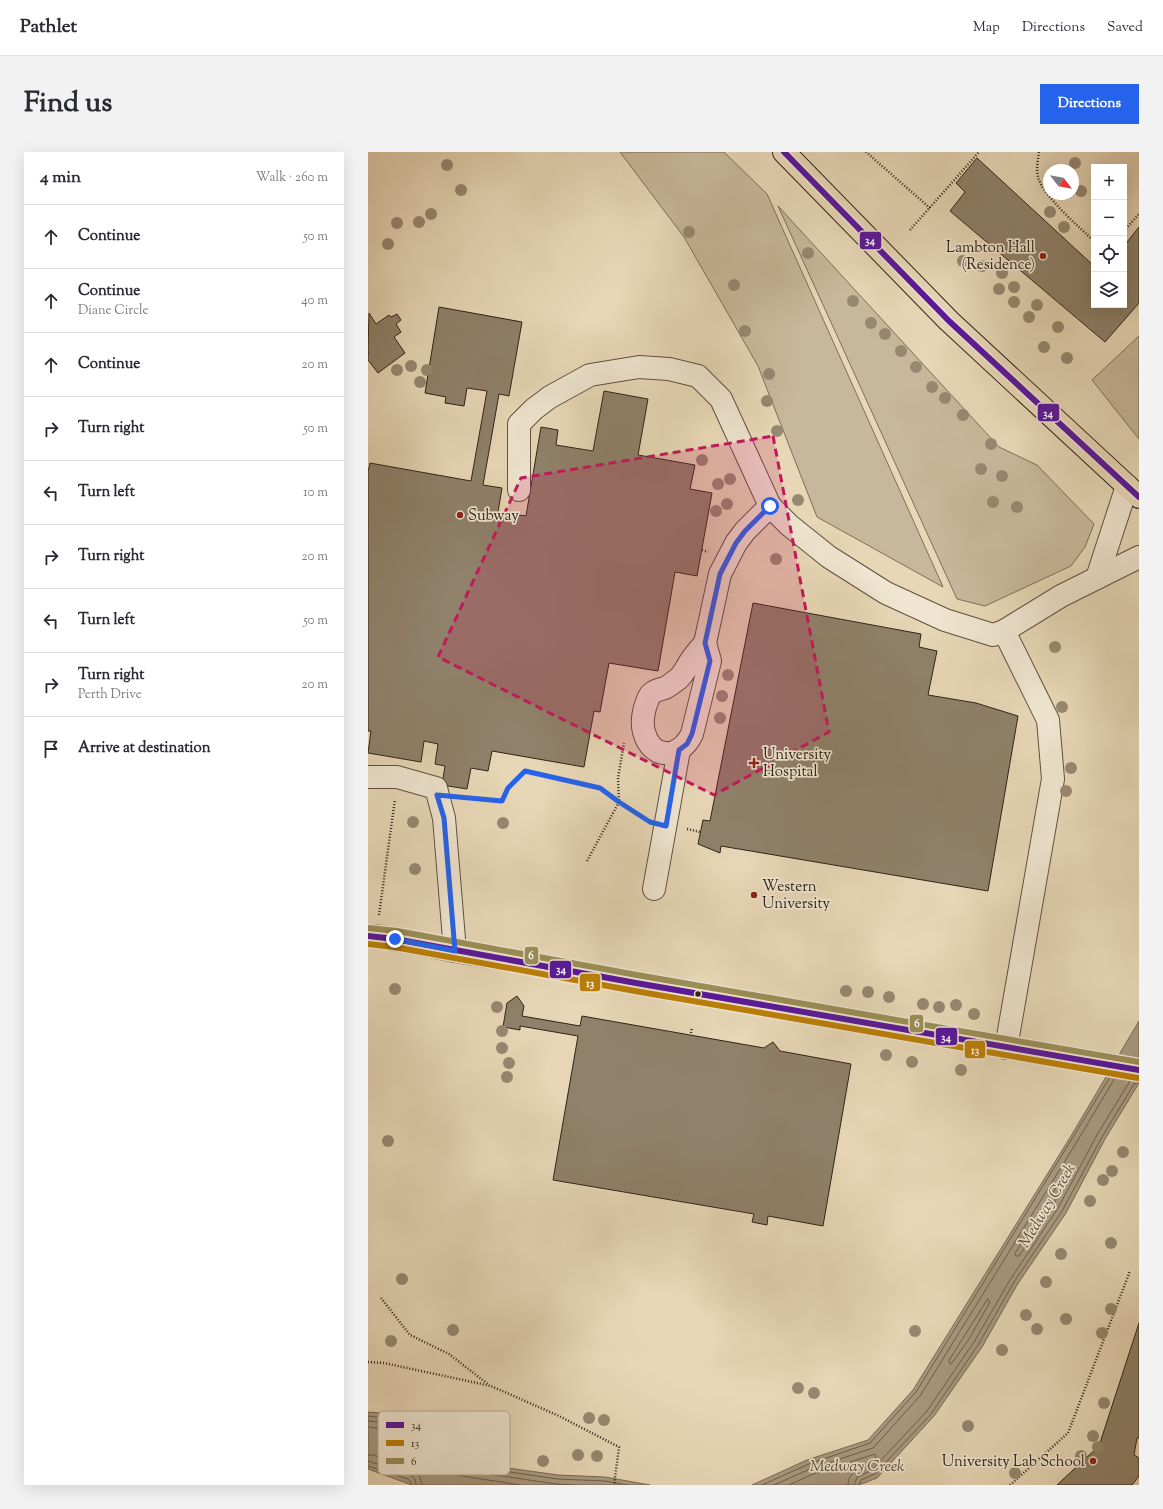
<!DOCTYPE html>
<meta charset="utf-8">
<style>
:root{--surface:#fff;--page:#f2f2f3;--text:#2b2b33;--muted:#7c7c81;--line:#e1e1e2;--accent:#2563eb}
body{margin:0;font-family:"Sorts Mill Goudy",serif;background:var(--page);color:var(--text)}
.controls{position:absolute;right:12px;top:12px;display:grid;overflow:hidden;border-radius:0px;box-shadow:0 4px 16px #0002}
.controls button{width:36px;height:36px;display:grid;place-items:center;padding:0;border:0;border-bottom:1px solid var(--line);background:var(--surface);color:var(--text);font:20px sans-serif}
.compass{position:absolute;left:675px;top:12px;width:36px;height:36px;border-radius:50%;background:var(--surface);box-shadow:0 4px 16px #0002;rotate:121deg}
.stop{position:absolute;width:12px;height:12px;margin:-9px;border:3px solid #2563eb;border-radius:50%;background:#fff}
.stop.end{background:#2563eb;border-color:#fff;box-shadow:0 1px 4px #0008}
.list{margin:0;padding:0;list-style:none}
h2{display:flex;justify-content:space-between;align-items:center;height:52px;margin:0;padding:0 16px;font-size:17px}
h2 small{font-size:13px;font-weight:400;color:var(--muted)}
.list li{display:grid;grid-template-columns:26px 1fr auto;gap:12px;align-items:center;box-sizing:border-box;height:64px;padding:0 16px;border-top:1px solid var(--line)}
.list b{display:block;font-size:15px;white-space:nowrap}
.list p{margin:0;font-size:13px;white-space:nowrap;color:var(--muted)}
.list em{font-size:13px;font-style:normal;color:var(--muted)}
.icon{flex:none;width:22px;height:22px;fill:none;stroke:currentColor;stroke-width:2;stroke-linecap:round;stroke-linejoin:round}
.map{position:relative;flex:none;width:771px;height:1333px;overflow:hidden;border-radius:0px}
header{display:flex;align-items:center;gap:24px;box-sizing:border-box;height:56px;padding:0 20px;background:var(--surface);border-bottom:1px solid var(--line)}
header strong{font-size:19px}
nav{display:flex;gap:22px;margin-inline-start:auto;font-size:14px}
.intro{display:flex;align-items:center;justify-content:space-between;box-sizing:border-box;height:96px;padding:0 24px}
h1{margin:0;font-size:28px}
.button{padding:10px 18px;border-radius:0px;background:var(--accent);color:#fff;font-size:14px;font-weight:700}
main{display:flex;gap:24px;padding:0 24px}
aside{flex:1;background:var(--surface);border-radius:0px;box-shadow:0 4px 16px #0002}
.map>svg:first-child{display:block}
.green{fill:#c8b89b;stroke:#7c6e59}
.water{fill:#a99a80;stroke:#796a56}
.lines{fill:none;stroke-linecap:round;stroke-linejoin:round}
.shore{stroke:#6c5e4c;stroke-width:1}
.building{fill:#8f816a;stroke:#302317}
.minor-casing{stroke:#5e503f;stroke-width:24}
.major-casing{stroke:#302317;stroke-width:24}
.path{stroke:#302317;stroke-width:2.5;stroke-dasharray:1 2;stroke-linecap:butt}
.minor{stroke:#efe5d0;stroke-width:22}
.major{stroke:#e7d7b6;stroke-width:22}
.bus-1-casing{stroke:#efe5d0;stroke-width:9}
.bus-2-casing{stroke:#efe5d0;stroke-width:9}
.bus-3-casing{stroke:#efe5d0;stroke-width:9}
.bus-1{stroke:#59189a;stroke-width:6}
.bus-2{stroke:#bb7f07;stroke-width:6}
.bus-3{stroke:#9b8e57;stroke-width:6}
.tree{fill:#978871}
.route{stroke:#2563eb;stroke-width:5}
.marked{fill:#c2185b;fill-opacity:0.2;stroke:#c2185b;stroke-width:3;stroke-dasharray:8 5;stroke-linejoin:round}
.poi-dot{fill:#8f2418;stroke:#efe5d0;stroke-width:1.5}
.bus-dot{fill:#302317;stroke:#efe5d0;stroke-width:1.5}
.labels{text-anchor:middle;stroke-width:3.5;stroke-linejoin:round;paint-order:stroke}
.poi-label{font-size:15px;fill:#302317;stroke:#efe5d0;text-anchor:start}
.water-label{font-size:16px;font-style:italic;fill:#5a4d3c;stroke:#efe5d0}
.key{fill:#efe5d0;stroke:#b6ab98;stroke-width:1}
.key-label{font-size:11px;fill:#302317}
.line-badge{stroke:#efe5d0;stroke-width:1.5}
.badge-label{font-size:11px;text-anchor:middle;font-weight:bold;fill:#fff}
</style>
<header>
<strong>Pathlet</strong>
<nav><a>Map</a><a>Directions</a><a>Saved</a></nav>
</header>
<div class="intro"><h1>Find us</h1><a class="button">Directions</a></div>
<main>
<aside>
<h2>4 min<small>Walk · 260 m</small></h2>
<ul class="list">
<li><svg class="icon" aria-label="ahead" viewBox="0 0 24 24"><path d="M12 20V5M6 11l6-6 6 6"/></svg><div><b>Continue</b></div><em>50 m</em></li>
<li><svg class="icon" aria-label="ahead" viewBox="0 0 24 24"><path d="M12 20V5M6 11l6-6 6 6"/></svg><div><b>Continue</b><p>Diane Circle</p></div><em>40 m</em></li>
<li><svg class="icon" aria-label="ahead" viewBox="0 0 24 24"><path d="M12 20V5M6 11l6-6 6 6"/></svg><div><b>Continue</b></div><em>20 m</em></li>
<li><svg class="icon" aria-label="right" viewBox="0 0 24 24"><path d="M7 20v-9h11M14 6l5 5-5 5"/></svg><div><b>Turn right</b></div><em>50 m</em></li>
<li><svg class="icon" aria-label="left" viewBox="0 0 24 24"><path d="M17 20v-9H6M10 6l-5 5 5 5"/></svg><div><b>Turn left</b></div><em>10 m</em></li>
<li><svg class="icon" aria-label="right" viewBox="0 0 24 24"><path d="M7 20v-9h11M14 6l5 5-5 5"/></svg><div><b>Turn right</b></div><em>20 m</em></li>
<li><svg class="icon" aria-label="left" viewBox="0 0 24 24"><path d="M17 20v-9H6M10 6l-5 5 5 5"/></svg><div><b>Turn left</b></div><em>50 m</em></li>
<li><svg class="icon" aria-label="right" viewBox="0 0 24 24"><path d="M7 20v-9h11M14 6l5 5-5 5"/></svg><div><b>Turn right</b><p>Perth Drive</p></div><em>20 m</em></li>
<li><svg class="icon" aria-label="arrive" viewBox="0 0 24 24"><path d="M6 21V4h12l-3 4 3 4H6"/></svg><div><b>Arrive at destination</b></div></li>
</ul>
</aside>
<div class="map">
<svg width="771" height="1333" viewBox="0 0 771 1333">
<rect width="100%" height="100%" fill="#e7d7b6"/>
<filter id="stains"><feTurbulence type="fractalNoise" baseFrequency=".005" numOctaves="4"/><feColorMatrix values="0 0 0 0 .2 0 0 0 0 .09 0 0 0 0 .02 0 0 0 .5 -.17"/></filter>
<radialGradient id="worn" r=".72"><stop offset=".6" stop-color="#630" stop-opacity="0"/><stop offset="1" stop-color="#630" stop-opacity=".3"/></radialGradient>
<g class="green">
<polygon points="252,0 356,0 399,42 575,435 449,365 390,214 316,85"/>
<polygon points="410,54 631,295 669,313 726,372 717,395 703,414 617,454 589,447"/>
<polygon points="771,184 771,287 724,228"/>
</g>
<g class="water">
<polygon points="771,869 771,931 737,987 698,1061 649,1133 614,1195 566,1264 509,1326 491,1333 384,1333 439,1308 500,1288 545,1238 703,984"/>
<polygon points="0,1260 24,1262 61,1305 190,1323 237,1325 282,1333 44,1333 0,1317"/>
</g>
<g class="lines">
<g class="shore">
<polygon points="702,1014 704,1017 685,1053 651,1104 648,1104 647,1102"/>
<polygon points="620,1147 622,1150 601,1187 584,1211 582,1212 581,1209"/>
<polyline points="0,1264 23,1267 60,1308 189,1327 237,1329 259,1333"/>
<polyline points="0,1269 20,1271 55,1311 59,1313 188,1332 207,1333"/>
<polyline points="0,1275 17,1277 50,1315 56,1318 152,1333"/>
<polyline points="0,1303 6,1303 47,1319 52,1325 54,1333"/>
<polyline points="0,1309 43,1323 47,1327 48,1333"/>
<polyline points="0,1314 40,1327 43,1330 43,1333"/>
<polyline points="394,1333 441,1312 502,1291 548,1240 742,925"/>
<polyline points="406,1333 442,1317 505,1296 552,1244 710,988 747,926"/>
<path d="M421,1333l24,-11 62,-20 1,3c-3,2 -5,6 -7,8 -10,7 -20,4 -21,20"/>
<polyline points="486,1333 489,1325 504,1318 559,1259 606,1190 642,1128 690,1056 729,983 762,929"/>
<polyline points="491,1333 493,1328 507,1322 563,1262 610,1193 646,1130 694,1059 734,985 766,932 771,930"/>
</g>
</g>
<g class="building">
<polygon points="609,6 726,114 726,153 756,153 756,94 771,75 771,151 737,190 582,59 597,40 588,31"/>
<polygon points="71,155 154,170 141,244 131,242 115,333 134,336 130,360 158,364 173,275 190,278 188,293 225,299 236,239 280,247 270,303 327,313 322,337 344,341 329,424 307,420 290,519 241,511 232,560 226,559 216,615 124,599 120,619 103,616 99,637 74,633 77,614 67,612 70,592 56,589 53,610 0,601 3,579 0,579 0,320 2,311 103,329 119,239 99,236 96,254 77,251 78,245 57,241"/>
<polygon points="1,161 8,172 21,163 23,165 29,162 33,168 28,172 33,180 26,185 37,201 10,221 0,208 0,202 1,201 0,199"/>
<polygon points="385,451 553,482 551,495 569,499 560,543 608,551 650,564 620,739 353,694 352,701 330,692 335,668 342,669"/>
<polygon points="149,844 156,854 154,864 212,874 214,864 396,896 405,890 412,899 483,912 455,1074 400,1064 399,1073 384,1070 386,1062 185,1028 210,884 152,874 152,878 135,875 139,851"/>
<polygon points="771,1171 771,1286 769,1286 766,1303 771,1306 771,1324 764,1333 689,1333 731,1294"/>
</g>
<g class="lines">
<defs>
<g id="minor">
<polyline points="151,338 151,272 166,257 182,245 222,223 271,215 301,217 330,224 353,247 402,354 421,373 461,405 518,441 577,468 625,483 636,479 693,444 771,405"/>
<polyline points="729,426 759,334"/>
<polyline points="636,479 680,568 685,627 638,896"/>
<path d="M337,491c-5,6 -11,12 -15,19 -4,6 -6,12 -12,17 -4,3 -9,7 -13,9 -7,2 -14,3 -17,11 -4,9 -7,23 -4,33 8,29 36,27 48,2l18,-73 -5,-18 15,-69 16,-31 9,-12 25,-25"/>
<polyline points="0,625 29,625 68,636 76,666 87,799"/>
<polyline points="286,737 311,598"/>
<polyline points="0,784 6,784 27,787 87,799 149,809 268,831 771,918"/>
</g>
<polyline id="major" points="416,0 581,169 771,345"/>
</defs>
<use href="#minor" class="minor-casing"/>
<use href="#major" class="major-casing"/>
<g class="path">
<polyline points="498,0 562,56"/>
<path d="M671,0c-1,8 -3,16 -1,25 5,19 41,50 56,64"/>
<polyline points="542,78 611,0"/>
<polyline points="756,79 771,62"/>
<polyline points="334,398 340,400"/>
<polyline points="92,645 134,649 140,636 157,619 232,636 251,650 276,666"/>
<polyline points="319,677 332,680"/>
<polyline points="219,709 251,650 250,626 256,591"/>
<polyline points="11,763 27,647"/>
<polyline points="323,881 324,876"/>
<polyline points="13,1146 42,1183 81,1202 121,1233"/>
<polyline points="0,1210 16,1211 123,1234 191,1264 251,1295 246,1333"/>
<polyline points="642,1333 700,1281 762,1119"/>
</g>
<use href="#minor" class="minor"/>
<use href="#major" class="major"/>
<defs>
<g id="bus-1">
<polyline points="416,0 581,169 771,345"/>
<polyline points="0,784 27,787 268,831 771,918"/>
</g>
<polyline id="bus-2" points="0,792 26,795 267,839 770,926"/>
<polyline id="bus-3" points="0,776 29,779 269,823 771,910"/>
</defs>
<use href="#bus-1" class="bus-1-casing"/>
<use href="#bus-2" class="bus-2-casing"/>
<use href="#bus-3" class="bus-3-casing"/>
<use href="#bus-1" class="bus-1"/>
<use href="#bus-2" class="bus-2"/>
<use href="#bus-3" class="bus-3"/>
</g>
<g class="tree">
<circle cx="707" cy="11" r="6"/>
<circle cx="79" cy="13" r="6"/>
<circle cx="93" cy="38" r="6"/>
<circle cx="713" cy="39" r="6"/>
<circle cx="682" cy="60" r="6"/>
<circle cx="63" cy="62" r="6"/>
<circle cx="51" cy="70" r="6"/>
<circle cx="29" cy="71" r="6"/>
<circle cx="696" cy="75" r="6"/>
<circle cx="321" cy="80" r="6"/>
<circle cx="20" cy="92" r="6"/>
<circle cx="440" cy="101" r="6"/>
<circle cx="595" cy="109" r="6"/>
<circle cx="614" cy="114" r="6"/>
<circle cx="634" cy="121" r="6"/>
<circle cx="366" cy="133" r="6"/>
<circle cx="646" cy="135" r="6"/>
<circle cx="631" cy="137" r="6"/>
<circle cx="485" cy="149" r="6"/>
<circle cx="646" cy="150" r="6"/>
<circle cx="669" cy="153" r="6"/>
<circle cx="661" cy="165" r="6"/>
<circle cx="503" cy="171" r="6"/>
<circle cx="690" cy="175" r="6"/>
<circle cx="377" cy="179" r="6"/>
<circle cx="517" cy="182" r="6"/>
<circle cx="676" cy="195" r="6"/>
<circle cx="533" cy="199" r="6"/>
<circle cx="699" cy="206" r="6"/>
<circle cx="43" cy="214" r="6"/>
<circle cx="548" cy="215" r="6"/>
<circle cx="29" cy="218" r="6"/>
<circle cx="59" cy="218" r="6"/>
<circle cx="401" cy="222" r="6"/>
<circle cx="52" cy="230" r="6"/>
<circle cx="564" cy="235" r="6"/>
<circle cx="577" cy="246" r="6"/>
<circle cx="399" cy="249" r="6"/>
<circle cx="595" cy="263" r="6"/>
<circle cx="409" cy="279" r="6"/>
<circle cx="623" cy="292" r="6"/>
<circle cx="334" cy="308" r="6"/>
<circle cx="613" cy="317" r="6"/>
<circle cx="634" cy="324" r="6"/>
<circle cx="362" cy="327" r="6"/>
<circle cx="350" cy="332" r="6"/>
<circle cx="430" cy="348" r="6"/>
<circle cx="625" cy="350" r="6"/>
<circle cx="359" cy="352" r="6"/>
<circle cx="649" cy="355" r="6"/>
<circle cx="348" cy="359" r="6"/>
<circle cx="408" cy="407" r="6"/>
<circle cx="687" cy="495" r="6"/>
<circle cx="360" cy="523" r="6"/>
<circle cx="354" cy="544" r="6"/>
<circle cx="694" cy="555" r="6"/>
<circle cx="352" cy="566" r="6"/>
<circle cx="703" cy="616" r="6"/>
<circle cx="698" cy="639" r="6"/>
<circle cx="45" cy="670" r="6"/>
<circle cx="135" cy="671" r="6"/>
<circle cx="47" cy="717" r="6"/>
<circle cx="27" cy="837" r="6"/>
<circle cx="478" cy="839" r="6"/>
<circle cx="500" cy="840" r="6"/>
<circle cx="521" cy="845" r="6"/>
<circle cx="555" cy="852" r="6"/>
<circle cx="588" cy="853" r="6"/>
<circle cx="129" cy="855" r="6"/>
<circle cx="571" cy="855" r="6"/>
<circle cx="606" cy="862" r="6"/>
<circle cx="134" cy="879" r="6"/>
<circle cx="134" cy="896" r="6"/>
<circle cx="518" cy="903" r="6"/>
<circle cx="544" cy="910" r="6"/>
<circle cx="141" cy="911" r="6"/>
<circle cx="593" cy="918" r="6"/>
<circle cx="139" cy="925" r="6"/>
<circle cx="20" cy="989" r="6"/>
<circle cx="755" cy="1000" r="6"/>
<circle cx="744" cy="1019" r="6"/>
<circle cx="735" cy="1028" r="6"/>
<circle cx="722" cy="1049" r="6"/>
<circle cx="743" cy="1091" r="6"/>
<circle cx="693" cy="1102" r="6"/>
<circle cx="34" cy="1127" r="6"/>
<circle cx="678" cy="1130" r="6"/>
<circle cx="743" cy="1157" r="6"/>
<circle cx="658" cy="1163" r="6"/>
<circle cx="698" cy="1167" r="6"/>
<circle cx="669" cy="1177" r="6"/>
<circle cx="85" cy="1178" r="6"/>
<circle cx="547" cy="1179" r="6"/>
<circle cx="734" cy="1181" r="6"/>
<circle cx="23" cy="1189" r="6"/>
<circle cx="634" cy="1198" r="6"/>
<circle cx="430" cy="1236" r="6"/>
<circle cx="446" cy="1241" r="6"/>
<circle cx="736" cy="1251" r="6"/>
<circle cx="221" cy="1266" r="6"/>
<circle cx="236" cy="1268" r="6"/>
<circle cx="600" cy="1274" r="6"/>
<circle cx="725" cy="1284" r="6"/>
<circle cx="730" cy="1295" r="6"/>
<circle cx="210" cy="1303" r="6"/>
<circle cx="229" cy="1304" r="6"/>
<circle cx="713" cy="1304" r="6"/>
<circle cx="175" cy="1309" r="6"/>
<circle cx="647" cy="1321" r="6"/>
</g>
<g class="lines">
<polyline class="route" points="27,787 87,799 76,666 69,643 134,649 140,636 157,619 232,636 251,650 282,670 298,674 311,598 319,592 324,582 342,509 337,491 352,422 368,391 377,379 402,354"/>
</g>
<path class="marked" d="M405,284l56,296 -115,63 -276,-138 83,-179z"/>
<g class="poi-dot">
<circle cx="675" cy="104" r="4"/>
<circle cx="92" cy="363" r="4"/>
<path d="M384 605h4v4h4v4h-4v4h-4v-4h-4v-4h4z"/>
<circle cx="386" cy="743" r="4"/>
<circle cx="725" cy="1309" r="4"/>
</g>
<circle class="bus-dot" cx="330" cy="842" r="3.5"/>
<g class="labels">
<g class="poi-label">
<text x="667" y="100" text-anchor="end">Lambton Hall<tspan x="667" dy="17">(Residence)</tspan></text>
<text x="100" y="368">Subway</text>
<text x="395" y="607">University<tspan x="395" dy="17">Hospital</tspan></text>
<text x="394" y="739">Western<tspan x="394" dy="17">University</tspan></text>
<text x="717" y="1314" text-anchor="end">University Lab School</text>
</g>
<g class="water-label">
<text transform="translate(678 1053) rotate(-59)" y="6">Medway Creek</text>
<text x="489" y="1319">Medway Creek</text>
</g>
</g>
<rect x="10" y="1259" width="132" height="64" rx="6" class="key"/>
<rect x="18" y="1270" width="18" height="6" fill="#59189a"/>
<rect x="18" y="1288" width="18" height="6" fill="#bb7f07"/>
<rect x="18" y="1306" width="18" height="6" fill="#9b8e57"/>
<g class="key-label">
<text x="43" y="1277">34</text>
<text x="43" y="1295">13</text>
<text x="43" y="1313">6</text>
</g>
<g class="line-badge">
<rect x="491" y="79" width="23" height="19" rx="4" fill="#59189a"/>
<rect x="669" y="251" width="23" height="19" rx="4" fill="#59189a"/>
<rect x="156" y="794" width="15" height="19" rx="4" fill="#9b8e57"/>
<rect x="181" y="808" width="23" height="19" rx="4" fill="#59189a"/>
<rect x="211" y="821" width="22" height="19" rx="4" fill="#bb7f07"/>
<rect x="541" y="862" width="15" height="19" rx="4" fill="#9b8e57"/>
<rect x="567" y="875" width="23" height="19" rx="4" fill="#59189a"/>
<rect x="596" y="888" width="22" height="19" rx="4" fill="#bb7f07"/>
</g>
<g class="badge-label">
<text x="502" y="92">34</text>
<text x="680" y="265">34</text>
<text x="163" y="807">6</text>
<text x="193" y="821">34</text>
<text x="222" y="835">13</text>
<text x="549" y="875">6</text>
<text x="578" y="889">34</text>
<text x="607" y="902">13</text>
</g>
<rect width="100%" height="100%" filter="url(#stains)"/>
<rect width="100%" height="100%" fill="url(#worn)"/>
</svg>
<div class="controls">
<button>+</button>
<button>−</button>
<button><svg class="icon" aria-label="locate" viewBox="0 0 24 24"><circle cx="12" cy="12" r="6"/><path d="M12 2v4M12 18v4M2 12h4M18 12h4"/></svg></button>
<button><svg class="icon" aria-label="layers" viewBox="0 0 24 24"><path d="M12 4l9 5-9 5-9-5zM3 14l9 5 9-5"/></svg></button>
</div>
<svg class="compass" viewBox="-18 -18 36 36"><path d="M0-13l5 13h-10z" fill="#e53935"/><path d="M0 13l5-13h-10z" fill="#7c7c81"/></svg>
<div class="stop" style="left:402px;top:354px"></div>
<div class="stop end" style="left:27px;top:787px"></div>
</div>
</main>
